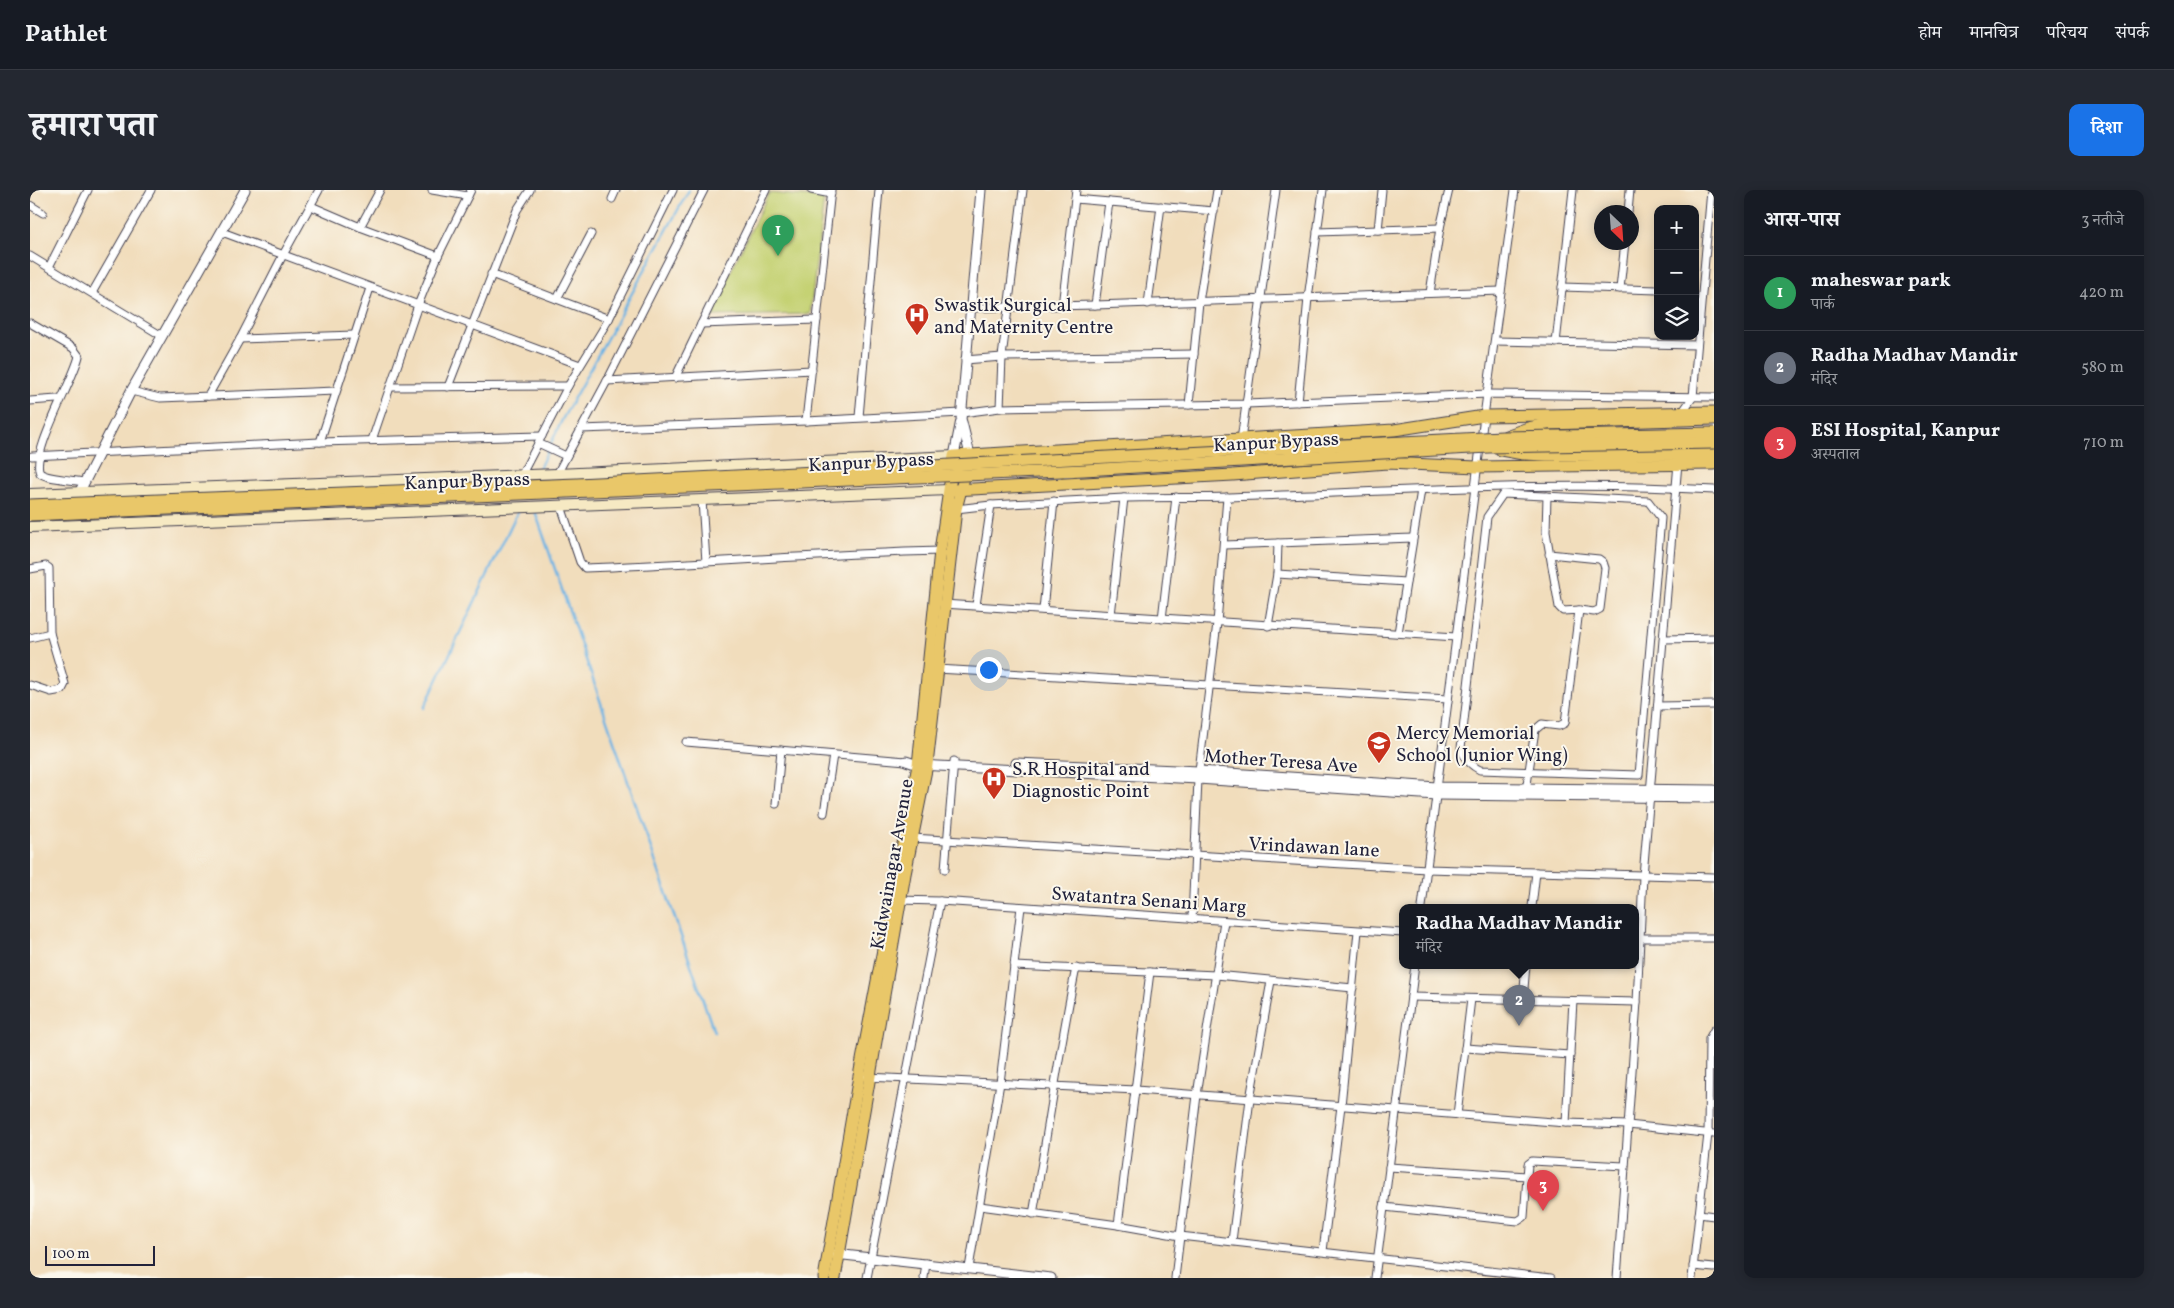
<!DOCTYPE html>
<html lang="hi">
<meta charset="utf-8">
<style>
:root{--surface:#171b24;--page:#242831;--text:#f1f3f6;--muted:#9ea1a6;--line:#363941;--accent:#1a73e8}
body{margin:0;font-family:Vollkorn,"Noto Serif Devanagari",serif;background:var(--page);color:var(--text)}
.controls{position:absolute;right:15px;top:15px;display:grid;overflow:hidden;border-radius:10px;box-shadow:0 2px 12px #0003}
.controls button{width:45px;height:45px;display:grid;place-items:center;padding:0;border:0;border-bottom:1px solid var(--line);background:var(--surface);color:var(--text);font:25px sans-serif}
.compass{position:absolute;left:1564px;top:15px;width:45px;height:45px;border-radius:50%;background:var(--surface);box-shadow:0 2px 12px #0003;rotate:155deg}
.scale{position:absolute;left:15px;bottom:12px;width:110px;box-sizing:border-box;padding-left:5px;border:2px solid #22223b;border-top:0;font-size:14px;line-height:18px;white-space:nowrap;color:#22223b;-webkit-text-stroke:4px #fbf7ec;paint-order:stroke}
.you{position:absolute;left:958px;top:479px;width:18px;height:18px;margin:-12px;border:4px solid #fff;border-radius:50%;background:#1a73e8;box-shadow:0 0 0 8px #1a73e833}
.badge{display:grid;place-items:center;width:32px;height:32px;border-radius:50%;background:var(--accent);color:#fff;font-size:16px;font-weight:700}
.pin{position:absolute;translate:-50% -41px;filter:drop-shadow(0 1px 2px #0008)}
.pin::after{content:'';position:absolute;top:26px;width:18px;height:15px;background:inherit;clip-path:polygon(0 0,100% 0,50% 100%)}
.popup{position:absolute;left:1369px;top:714px;width:240px;height:65px;box-sizing:border-box;display:grid;place-content:center;border-radius:10px;background:var(--surface);filter:drop-shadow(0 1px 4px #0005);font-size:16px;white-space:nowrap;color:var(--muted)}
.popup b{font-size:19px;color:var(--text)}
.popup::after{content:'';position:absolute;left:50%;top:100%;margin-left:-10px;border:10px solid transparent;border-top-color:var(--surface)}
.list{margin:0;padding:0;list-style:none}
h2{display:flex;justify-content:space-between;align-items:center;height:65px;margin:0;padding:0 20px;font-size:21px}
h2 small{font-size:16px;font-weight:400;color:var(--muted)}
.list li{display:grid;grid-template-columns:32px 1fr auto;gap:15px;align-items:center;box-sizing:border-box;height:75px;padding:0 20px;border-top:1px solid var(--line)}
.list b{display:block;font-size:19px;white-space:nowrap}
.list p{margin:0;font-size:16px;white-space:nowrap;color:var(--muted)}
.list em{font-size:16px;font-style:normal;color:var(--muted)}
.icon{flex:none;width:28px;height:28px;fill:none;stroke:currentColor;stroke-width:2;stroke-linecap:round;stroke-linejoin:round}
.map{position:relative;flex:none;width:1684px;height:1088px;overflow:hidden;border-radius:10px}
header{display:flex;align-items:center;gap:30px;box-sizing:border-box;height:70px;padding:0 25px;background:var(--surface);border-bottom:1px solid var(--line)}
header strong{font-size:24px}
nav{display:flex;gap:28px;margin-inline-start:auto;font-size:18px}
.intro{display:flex;align-items:center;justify-content:space-between;box-sizing:border-box;height:120px;padding:0 30px}
h1{margin:0;font-size:35px}
.button{padding:12px 22px;border-radius:10px;background:var(--accent);color:#fff;font-size:18px;font-weight:700}
main{display:flex;gap:30px;padding:0 30px}
aside{flex:1;background:var(--surface);border-radius:10px;box-shadow:0 2px 12px #0003}
.map>svg:first-child{display:block}
.green{fill:#c4d172;stroke:#737a56}
.lines{fill:none;stroke-linecap:round;stroke-linejoin:round}
.stream{stroke:#6db4e4;stroke-width:2.5}
.minor-casing{stroke:#413e4e;stroke-width:9}
.tertiary-casing{stroke:#413e4e;stroke-width:11}
.secondary-casing{stroke:#413e4e;stroke-width:12}
.primary-casing{stroke:#413e4e;stroke-width:13}
.trunk-casing{stroke:#413e4e;stroke-width:13}
.minor{stroke:#fff;stroke-width:7}
.tertiary{stroke:#fff;stroke-width:9}
.secondary{stroke:#f6e9c3;stroke-width:10}
.primary{stroke:#e9c769;stroke-width:11}
.trunk{stroke:#e9c769;stroke-width:11}
.trunk-bridge-casing{stroke:#413e4e;stroke-width:13;stroke-linecap:butt}
.trunk-bridge{stroke:#e9c769;stroke-width:11}
.labels{text-anchor:middle;stroke-width:4;stroke-linejoin:round;paint-order:stroke}
.poi-label{font-size:19px;fill:#22223b;stroke:#fbf7ec;text-anchor:start}
.street-label{font-size:19px;fill:#22223b;stroke:#fbf7ec}
</style>
<header>
<strong>Pathlet</strong>
<nav><a>होम</a><a>मानचित्र</a><a>परिचय</a><a>संपर्क</a></nav>
</header>
<div class="intro"><h1>हमारा पता</h1><a class="button">दिशा</a></div>
<main>
<div class="map">
<svg width="1684" height="1088" viewBox="0 0 1684 1088">
<rect width="100%" height="100%" fill="#fbf7ec"/>
<filter id="ink" filterUnits="userSpaceOnUse"><feTurbulence type="fractalNoise" baseFrequency=".02" numOctaves="2"/><feDisplacementMap in="SourceGraphic" scale="10" xChannelSelector="R" yChannelSelector="G"/><feConvolveMatrix kernelMatrix="1 2 1 2 8 2 1 2 1" color-interpolation-filters="sRGB"/></filter>
<filter id="wash" filterUnits="userSpaceOnUse"><feTurbulence type="fractalNoise" baseFrequency=".0096" numOctaves="4" result="noise"/><feDisplacementMap in="SourceGraphic" scale="20" xChannelSelector="R" yChannelSelector="G"/><feGaussianBlur stdDeviation="1.12" result="paint"/><feColorMatrix in="noise" values="0 0 0 0 0 0 0 0 0 0 0 0 0 0 0 0 0 1.4 0 .05"/><feComposite in="paint" operator="in"/></filter>
<g filter="url(#wash)">
<rect width="100%" height="100%" fill="#f1ddbc"/>
<polygon class="green" points="739,3 794,8 780,124 679,126"/>
<g class="lines">
<g class="stream">
<polyline points="507,283 533,228 659,0"/>
<polyline points="505,321 684,842"/>
<polyline points="394,518 488,321"/>
</g>
</g>
</g>
<g filter="url(#ink)">
<g class="lines">
<defs>
<g id="minor">
<polyline points="402,0 438,6"/>
<polyline points="781,0 801,4"/>
<polyline points="801,0 776,231 932,223 970,218 1216,214 1458,204 1684,207"/>
<polyline points="582,9 586,0"/>
<polyline points="1045,9 1184,21"/>
<polyline points="0,15 13,23"/>
<polyline points="281,16 330,37 408,66"/>
<polyline points="1598,22 1600,0"/>
<polyline points="330,37 350,0"/>
<polyline points="1348,40 1352,0"/>
<polyline points="192,42 550,175"/>
<polyline points="1287,42 1410,38"/>
<polyline points="0,66 132,146"/>
<polyline points="19,77 58,0"/>
<polyline points="461,84 579,129"/>
<polyline points="1532,97 1628,100"/>
<polyline points="1590,99 1595,52"/>
<polyline points="62,103 121,0"/>
<polyline points="1400,103 1410,38 1419,0"/>
<polyline points="527,109 561,44"/>
<polyline points="1118,114 1131,16"/>
<polyline points="1065,115 1079,12"/>
<polyline points="1032,116 1046,0"/>
<polyline points="941,118 1065,115 1471,101"/>
<path d="M0,133l43,25 6,8c-5,24 -49,97 -39,117 7,6 34,7 45,9"/>
<polyline points="671,134 787,130"/>
<polyline points="210,149 324,145"/>
<polyline points="1465,151 1667,155"/>
<polyline points="1526,153 1543,0"/>
<polyline points="935,170 972,167 1164,164"/>
<polyline points="645,188 736,0"/>
<polyline points="577,191 782,180"/>
<polyline points="361,197 538,196"/>
<polyline points="418,197 487,20 500,0"/>
<polyline points="101,201 130,208 306,201"/>
<polyline points="178,206 210,149 253,65 289,0"/>
<polyline points="0,211 27,209"/>
<polyline points="1268,212 1278,108 1293,0"/>
<polyline points="1159,215 1169,112 1187,0"/>
<polyline points="970,218 972,167 993,0"/>
<polyline points="1653,221 1663,207 1681,0"/>
<polyline points="829,227 849,0"/>
<polyline points="551,239 776,231"/>
<polyline points="342,250 388,115 408,66 441,0"/>
<polyline points="1211,250 1246,0"/>
<polyline points="290,252 340,98"/>
<polyline points="508,253 536,266"/>
<polyline points="2,266 290,252 512,246"/>
<polyline points="492,284 538,196 579,129 643,0"/>
<polyline points="527,284 577,191 674,0"/>
<path d="M1473,304l145,7 13,17 -22,257 -159,-5c-10,-5 -16,-11 -19,-22l26,-231z"/>
<polyline points="672,310 676,372"/>
<path d="M531,316l19,56 5,6c119,-5 237,-14 355,-17"/>
<polyline points="926,319 961,315 1094,308"/>
<polyline points="1194,355 1383,348"/>
<polyline points="1519,364 1569,369 1573,372 1575,378 1570,419 1564,422 1549,420"/>
<polyline points="0,379 16,376 19,378 20,443 35,494 32,500 21,502 0,495"/>
<polyline points="1247,384 1248,353"/>
<polyline points="913,414 1426,447"/>
<polyline points="946,415 961,315"/>
<polyline points="1013,420 1024,311"/>
<path d="M1081,425l13,-117c35,-1 71,0 106,-1 161,-5 323,-17 484,-7"/>
<polyline points="1132,429 1146,307"/>
<polyline points="1238,436 1247,384 1376,392"/>
<polyline points="1368,443 1391,300"/>
<polyline points="0,448 20,443"/>
<polyline points="1634,449 1684,448"/>
<polyline points="907,479 1418,509"/>
<polyline points="1628,516 1684,515"/>
<polyline points="656,552 876,571"/>
<polyline points="1496,601 1505,540 1512,534 1529,536 1535,533 1549,420 1533,421 1529,417 1516,342 1517,306"/>
<polyline points="746,614 751,560"/>
<polyline points="794,623 803,565"/>
<polyline points="882,648 1397,679 1684,687"/>
<polyline points="915,679 924,571"/>
<polyline points="867,710 910,711 1373,743"/>
<polyline points="1392,717 1454,226 1485,0"/>
<polyline points="1502,717 1506,682"/>
<polyline points="1162,729 1168,589 1187,433 1197,307"/>
<polyline points="1605,748 1684,748"/>
<polyline points="984,776 1186,785 1323,798"/>
<polyline points="1381,807 1607,812"/>
<polyline points="1493,810 1496,775"/>
<polyline points="1435,858 1540,865"/>
<polyline points="837,887 1106,900 1536,933 1598,935 1684,944"/>
<polyline points="1427,925 1441,809"/>
<polyline points="1536,933 1543,811"/>
<polyline points="1359,977 1497,986"/>
<polyline points="950,1016 1088,1035 1150,1046 1521,1088"/>
<polyline points="1354,1017 1488,1031 1494,1027 1498,974 1502,971 1594,976"/>
<path d="M1003,1024c15,-82 26,-164 43,-246"/>
<polyline points="1669,1024 1684,1026"/>
<polyline points="1088,1035 1120,782"/>
<polyline points="1202,1051 1220,909 1241,791"/>
<polyline points="1293,1061 1311,916 1328,741"/>
<polyline points="1663,1076 1684,1078"/>
<polyline points="939,1078 970,893 991,717"/>
<polyline points="837,1088 910,711"/>
<polyline points="894,1088 896,1073"/>
<polyline points="1145,1088 1167,905 1194,731"/>
<polyline points="1345,1088 1385,775"/>
<polyline points="1587,1088 1607,812 1613,686 1648,273"/>
<polyline points="1662,1088 1678,944 1679,849 1684,840"/>
</g>
<g id="tertiary">
<polyline points="932,232 940,265"/>
<polyline points="924,266 931,230 951,0"/>
<polyline points="50,301 101,201 215,0"/>
<polyline points="876,571 888,575 1168,589 1406,605 1684,608"/>
<polyline points="986,573 1169,581 1407,597 1684,600"/>
<polyline points="805,1064 1021,1088"/>
</g>
<g id="secondary">
<polyline points="0,304 527,284 924,266"/>
<polyline points="0,337 918,300"/>
</g>
<g id="primary">
<polyline points="924,300 1203,285 1357,273 1447,277 1684,274"/>
<polyline points="794,1088 829,886 888,575 910,361 924,266 1364,240 1454,226 1684,222"/>
<polyline points="805,1088 875,684 897,575 926,319 937,276"/>
</g>
<g id="trunk">
<polyline points="1476,246 1498,238 1518,234 1684,229"/>
<polyline points="1471,260 1493,264 1517,265 1684,264"/>
</g>
</defs>
<use href="#minor" class="minor-casing"/>
<use href="#tertiary" class="tertiary-casing"/>
<use href="#secondary" class="secondary-casing"/>
<use href="#primary" class="primary-casing"/>
<use href="#trunk" class="trunk-casing"/>
<use href="#minor" class="minor"/>
<use href="#tertiary" class="tertiary"/>
<use href="#secondary" class="secondary"/>
<use href="#primary" class="primary"/>
<use href="#trunk" class="trunk"/>
<defs>
<g id="trunk-bridge">
<polyline points="0,315 547,294 1472,247 1684,243"/>
<polyline points="0,325 1054,280 1459,257 1684,253"/>
</g>
</defs>
<use href="#trunk-bridge" class="trunk-bridge-casing"/>
<use href="#trunk-bridge" class="trunk-bridge"/>
</g>
</g>
<defs>
<symbol id="hospital-pin" viewBox="-11 -11 22 30"><path d="M0 17L-7.5 6A9.5 9.5 0 1 1 7.5 6Z" fill="#c8321e" stroke="#fbf7ec"/><path d="M-5-5h3v3.5h4V-5h3V5h-3V1.5h-4V5h-3Z" fill="#fff"/></symbol>
<symbol id="school-pin" viewBox="-11 -11 22 30"><path d="M0 17L-7.5 6A9.5 9.5 0 1 1 7.5 6Z" fill="#c8321e" stroke="#fbf7ec"/><path d="M0-5L7-2L0 1L-7-2ZM-4 1L0 2.5L4 1V4Q0 6-4 4Z" fill="#fff"/></symbol>
</defs>
<g fill-rule="evenodd">
<use href="#hospital-pin" x="873" y="111" width="28" height="38"/>
<use href="#school-pin" x="1335" y="539" width="28" height="38"/>
<use href="#hospital-pin" x="950" y="575" width="28" height="38"/>
</g>
<g class="labels">
<g class="poi-label">
<text x="904" y="121">Swastik Surgical<tspan x="904" dy="22">and Maternity Centre</tspan></text>
<text x="1366" y="549">Mercy Memorial<tspan x="1366" dy="22">School (Junior Wing)</tspan></text>
<text x="982" y="585">S.R Hospital and<tspan x="982" dy="22">Diagnostic Point</tspan></text>
</g>
<g class="street-label">
<text transform="translate(1246 251) rotate(-3)" y="7">Kanpur Bypass</text>
<text transform="translate(841 271) rotate(-3)" y="7">Kanpur Bypass</text>
<text transform="translate(437 290) rotate(-2)" y="7">Kanpur Bypass</text>
<text transform="translate(1251 570) rotate(4)" y="7">Mother Teresa Ave</text>
<text transform="translate(1284 656) rotate(3)" y="7">Vrindawan lane</text>
<text transform="translate(861 674) rotate(-80)" y="7">Kidwainagar Avenue</text>
<text transform="translate(1119 709) rotate(4)" y="7">Swatantra Senani Marg</text>
</g>
</g>
</svg>
<div class="controls">
<button>+</button>
<button>−</button>
<button><svg class="icon" aria-label="layers" viewBox="0 0 24 24"><path d="M12 4l9 5-9 5-9-5zM3 14l9 5 9-5"/></svg></button>
</div>
<svg class="compass" viewBox="-18 -18 36 36"><path d="M0-13l5 13h-10z" fill="#e53935"/><path d="M0 13l5-13h-10z" fill="#9ea1a6"/></svg>
<div class="scale">100 m</div>
<div class="you"></div>
<div class="pin badge" style="left:748px;top:66px;background:#2e9e5b">1</div>
<div class="pin badge" style="left:1489px;top:836px;background:#6b7280">2</div>
<div class="popup"><b>Radha Madhav Mandir</b>मंदिर</div>
<div class="pin badge" style="left:1513px;top:1021px;background:#e0444e">3</div>
</div>
<aside>
<h2>आस-पास<small>3 नतीजे</small></h2>
<ul class="list">
<li><span class="badge" style="background:#2e9e5b">1</span><div><b>maheswar park</b><p>पार्क</p></div><em>420 m</em></li>
<li><span class="badge" style="background:#6b7280">2</span><div><b>Radha Madhav Mandir</b><p>मंदिर</p></div><em>580 m</em></li>
<li><span class="badge" style="background:#e0444e">3</span><div><b>ESI Hospital, Kanpur</b><p>अस्पताल</p></div><em>710 m</em></li>
</ul>
</aside>
</main>
